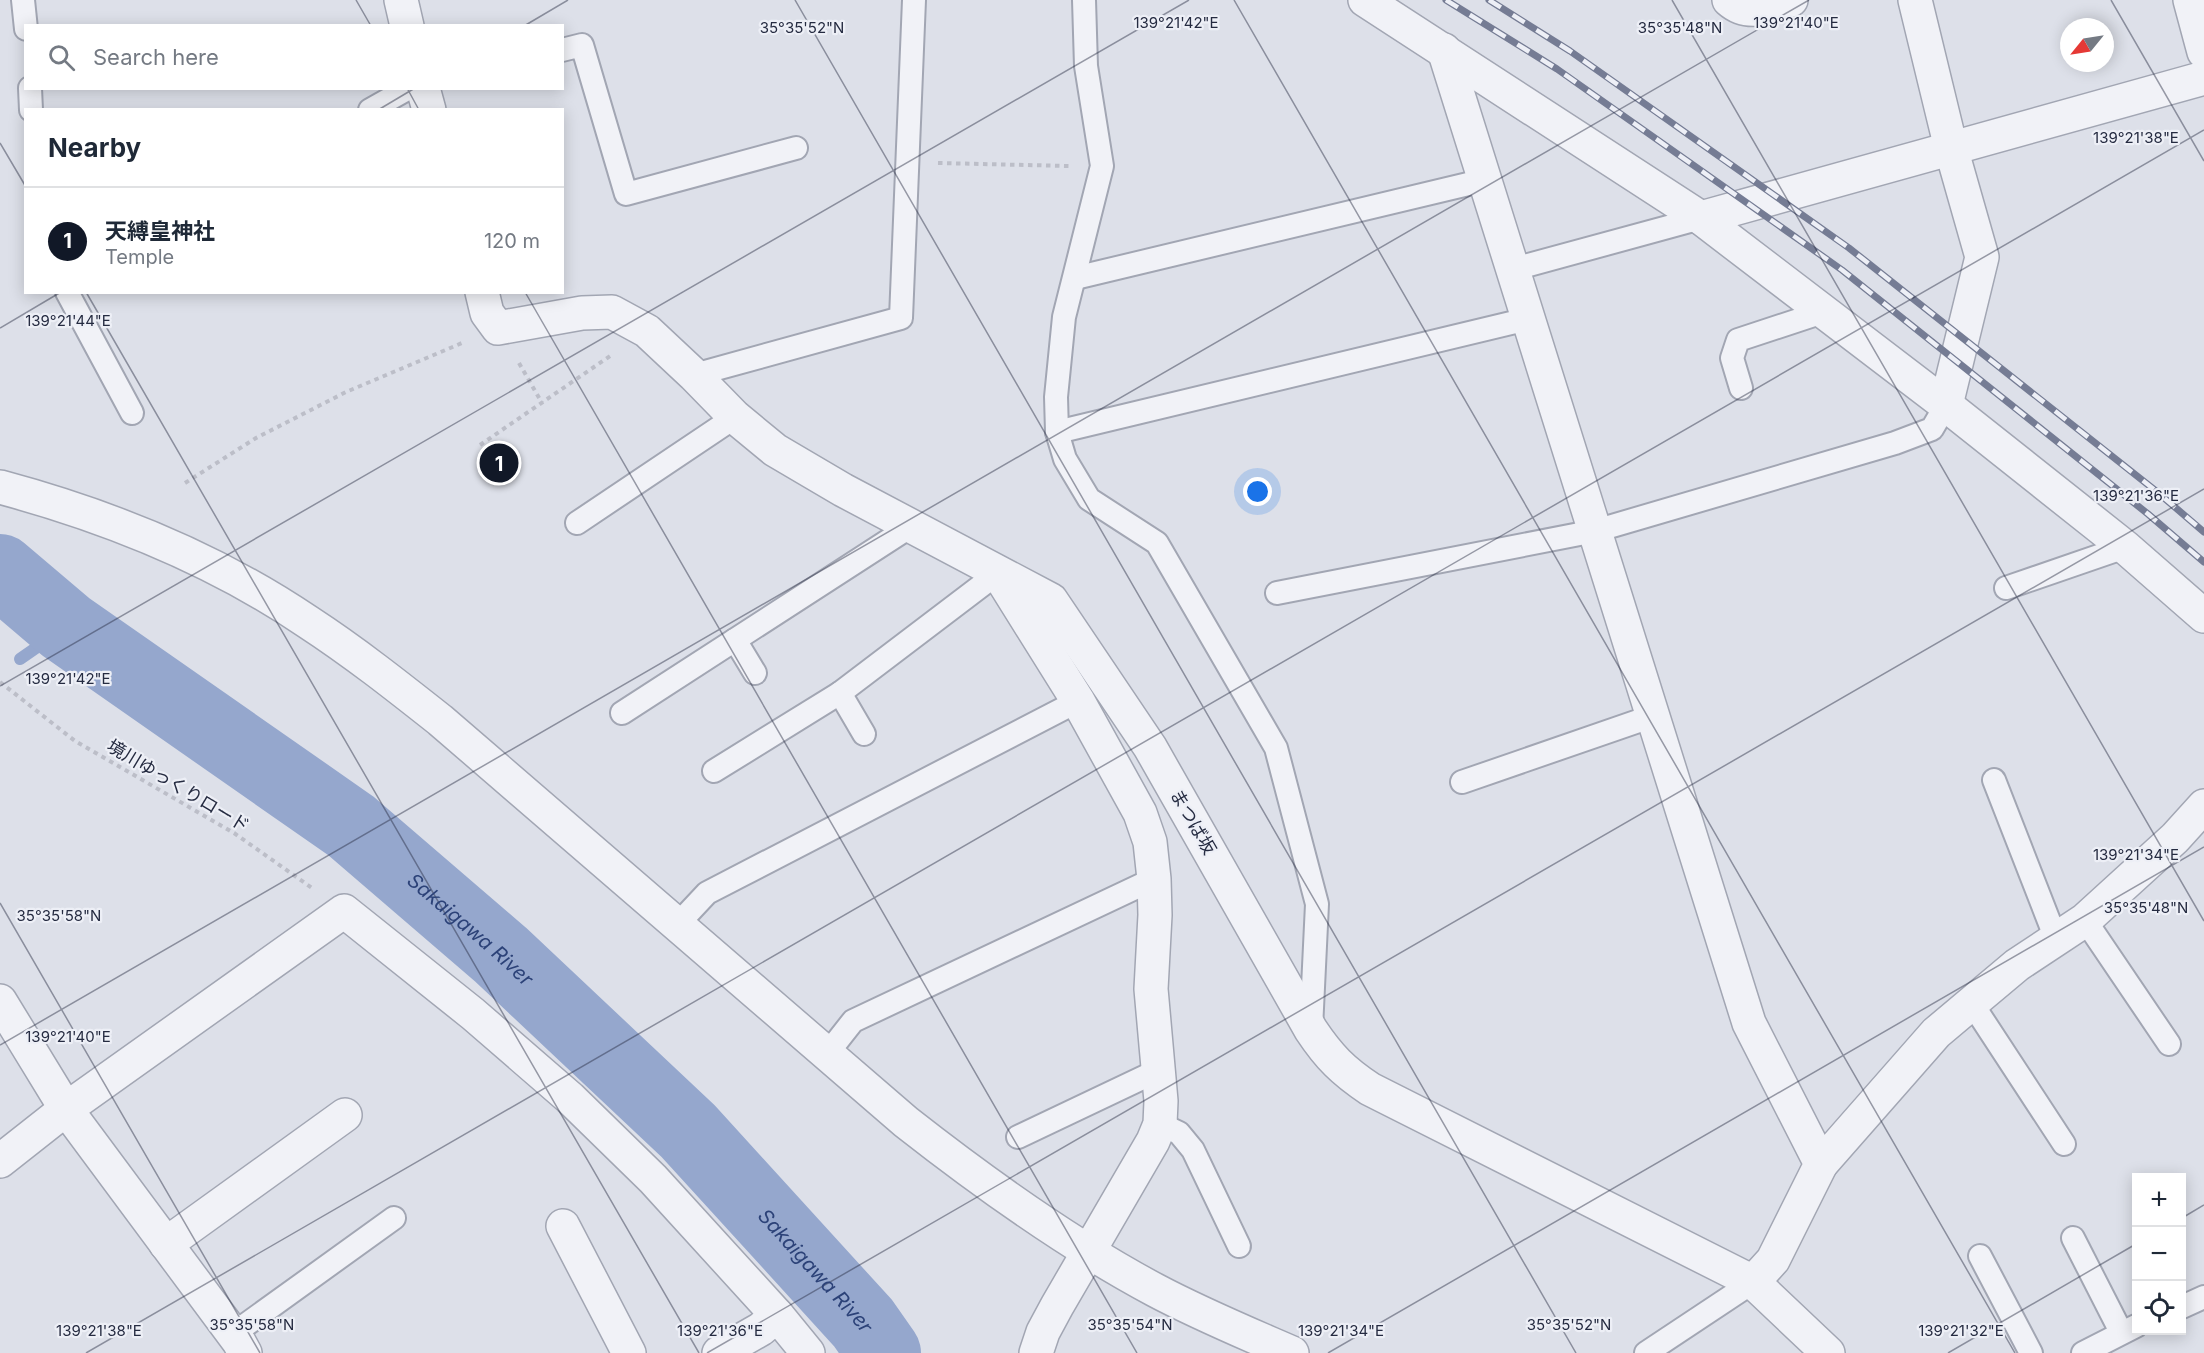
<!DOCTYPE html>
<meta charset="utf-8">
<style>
:root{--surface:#fff;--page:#f6f6f7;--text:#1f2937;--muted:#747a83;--line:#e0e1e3;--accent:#111827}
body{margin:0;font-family:Inter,"Noto Sans JP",sans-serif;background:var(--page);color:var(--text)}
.controls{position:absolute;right:18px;bottom:18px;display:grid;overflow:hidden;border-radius:0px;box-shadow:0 3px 15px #0003}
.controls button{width:54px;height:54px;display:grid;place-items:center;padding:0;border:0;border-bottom:2px solid var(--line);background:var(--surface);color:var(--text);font:30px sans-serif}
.compass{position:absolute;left:2060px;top:18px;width:54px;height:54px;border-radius:50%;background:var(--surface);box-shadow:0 3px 15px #0003;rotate:240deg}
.you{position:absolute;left:1258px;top:492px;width:21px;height:21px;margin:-15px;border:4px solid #fff;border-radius:50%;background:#1a73e8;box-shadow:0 0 0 9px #1a73e833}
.badge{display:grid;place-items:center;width:39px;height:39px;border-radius:50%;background:var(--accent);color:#fff;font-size:20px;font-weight:700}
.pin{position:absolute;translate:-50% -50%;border:3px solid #fff;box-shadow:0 2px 6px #0006}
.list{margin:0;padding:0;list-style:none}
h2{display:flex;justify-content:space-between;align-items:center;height:78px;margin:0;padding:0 24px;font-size:26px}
h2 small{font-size:20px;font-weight:400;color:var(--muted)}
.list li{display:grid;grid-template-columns:39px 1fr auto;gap:18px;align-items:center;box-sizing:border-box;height:108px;padding:0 24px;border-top:2px solid var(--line)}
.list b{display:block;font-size:22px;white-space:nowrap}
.list p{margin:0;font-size:20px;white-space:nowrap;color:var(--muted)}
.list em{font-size:20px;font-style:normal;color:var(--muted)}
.icon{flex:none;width:33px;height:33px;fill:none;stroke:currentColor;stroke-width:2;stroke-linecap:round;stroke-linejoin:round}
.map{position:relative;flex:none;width:2204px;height:1353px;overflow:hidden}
.search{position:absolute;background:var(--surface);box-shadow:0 3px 15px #0003;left:24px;top:24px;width:540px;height:66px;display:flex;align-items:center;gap:15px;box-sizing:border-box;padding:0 21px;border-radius:0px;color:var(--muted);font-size:22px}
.panel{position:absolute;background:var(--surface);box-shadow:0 3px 15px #0003;left:24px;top:108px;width:540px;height:186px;border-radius:0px}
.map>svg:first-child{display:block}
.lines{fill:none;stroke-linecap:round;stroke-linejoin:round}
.stream{stroke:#95a7cd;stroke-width:12}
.river{stroke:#95a7cd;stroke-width:74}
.service-casing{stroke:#a2a6b3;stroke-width:26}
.minor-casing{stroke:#a2a6b3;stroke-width:36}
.tertiary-casing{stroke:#a2a6b3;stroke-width:36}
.path{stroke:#bcbec8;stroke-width:4;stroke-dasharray:4.5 4.5;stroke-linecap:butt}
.service{stroke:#f1f2f7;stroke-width:22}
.minor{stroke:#f1f2f7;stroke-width:33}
.tertiary{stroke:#f1f2f7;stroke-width:33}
.rail-casing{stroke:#757c94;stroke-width:7}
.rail{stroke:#edeff6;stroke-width:4.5;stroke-dasharray:14;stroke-linecap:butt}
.ticks{fill:none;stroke:#252b41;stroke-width:1.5;stroke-opacity:0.45}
.labels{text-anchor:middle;stroke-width:4.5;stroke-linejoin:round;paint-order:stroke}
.street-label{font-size:18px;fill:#252b41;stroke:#edeff6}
.water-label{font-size:20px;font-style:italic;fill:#2c4278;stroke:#edeff6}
.ticks-label{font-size:15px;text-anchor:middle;fill:#252b41;stroke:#edeff6;stroke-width:4.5;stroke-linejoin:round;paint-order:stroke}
</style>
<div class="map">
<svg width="2204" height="1353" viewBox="0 0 2204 1353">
<rect width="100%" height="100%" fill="#dde0e9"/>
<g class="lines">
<polyline class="stream" points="20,659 66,627"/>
<path class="river" id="s1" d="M0,571l66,56 285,199 150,129 187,176 175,192 21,30"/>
<defs>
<g id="service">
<polyline points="23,0 26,29"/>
<polyline points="1084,0 1086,66 1102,166 1064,317 1056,397 1057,432 1065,459 1089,499 1157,543 1276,748 1317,904 1311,1029"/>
<polyline points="562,50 582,45 626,194 796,148"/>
<polyline points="30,88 31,110"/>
<polyline points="370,110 409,88"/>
<polyline points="1514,269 1701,218"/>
<polyline points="1075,278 1485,180"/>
<polyline points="67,292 132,413"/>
<polyline points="694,375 901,318 914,0"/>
<polyline points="1741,388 1732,358 1738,340 1823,312"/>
<polyline points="1057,432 1528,319"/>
<polyline points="577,523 735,417"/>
<polyline points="2006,588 2125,547"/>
<polyline points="1277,593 1595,531 1895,443 1932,429 1946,405"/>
<polyline points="735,640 755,673"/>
<polyline points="840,693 864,734"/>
<polyline points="622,713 911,526"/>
<polyline points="714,771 840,693 998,573"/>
<polyline points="1994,780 2056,939"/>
<polyline points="1462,782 1653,716"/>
<polyline points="2085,920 2169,1044"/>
<polyline points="677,925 707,893 1078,701"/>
<polyline points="1971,1002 2064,1144"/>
<polyline points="827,1054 853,1021 1154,879"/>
<polyline points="1160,1124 1179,1133 1193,1150 1239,1246"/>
<polyline points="1018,1137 1159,1070"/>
<polyline points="2073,1238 2121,1332"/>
<polyline points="1980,1256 2031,1353"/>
<polyline points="2182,1307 2204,1297"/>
<polyline points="233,1334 394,1218"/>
<polyline points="1646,1353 1753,1282"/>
<polyline points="2083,1353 2136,1326"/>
</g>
<g id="minor">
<polyline points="401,0 407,26"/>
<polyline points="1365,0 1701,218 1946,405 2125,547 2204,616"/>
<path d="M1729,0c19,17 40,7 62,0"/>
<polyline points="1915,0 1951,148 1982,257 1946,405"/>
<polyline points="2190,0 2204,52"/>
<polyline points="1444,50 1749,1023 1821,1164 1773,1260 1753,1282"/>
<polyline points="423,88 429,110"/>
<polyline points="1701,218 2204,78"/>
<path d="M482,292l5,21 11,15 84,-15 30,-1 35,19 47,44 41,42 40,33 68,40 208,110 99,147 161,283c18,27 32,41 59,59l383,193 75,71"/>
<polyline points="998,573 1078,701 1140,813 1150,842 1154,879 1155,915 1151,989 1161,1101 1160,1124 1153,1141 1057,1306 1043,1332 1036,1353"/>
<polyline points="0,1001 66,1109 239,1342 245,1353"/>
<polyline points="0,1161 66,1109 344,911 473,1014 570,1098 653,1179 777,1315 808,1353"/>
<polyline points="1821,1164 1936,1033 2017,965 2085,920 2175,838 2204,806"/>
<polyline points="563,1226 629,1353"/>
<polyline points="166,1244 345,1115"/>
<polyline points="719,1353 761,1329 777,1315"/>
</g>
<path id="tertiary" d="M0,487c108,29 215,72 308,135 46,30 89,64 132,98l466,402c79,62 161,121 249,168 45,24 91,43 137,63"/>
</defs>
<use href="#service" class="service-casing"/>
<use href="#minor" class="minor-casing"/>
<use href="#tertiary" class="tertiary-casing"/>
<g class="path">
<polyline points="938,163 1069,166"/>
<polyline points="519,363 542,403"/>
<polyline points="480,445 613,354"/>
<polyline points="185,483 256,438 346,392 462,343"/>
<polyline points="0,682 75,741 234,833 312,888"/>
</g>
<use href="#service" class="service"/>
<use href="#minor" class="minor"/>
<use href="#tertiary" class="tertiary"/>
<defs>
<g id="rail">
<polyline points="1446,0 1557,69 1842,270 2148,514 2204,562"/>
<polyline points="1489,0 1570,51 1849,248 2156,491 2204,532"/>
</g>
</defs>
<use href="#rail" class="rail-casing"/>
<use href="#rail" class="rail"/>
</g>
<path class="ticks" d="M356,0l15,26M795,0l781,1353M1234,0l781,1353M1672,0l532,921M2111,0l93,161M524,26l44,-26M407,88l12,22M378,110l37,-22M0,143l26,44M86,292l613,1061M525,292l612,1061M0,328l61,-36M0,686l1189,-686M0,903l260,450M0,1045l1809,-1045M2182,1218l22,-13M86,1353l2118,-1223M707,1353l1497,-864M1328,1353l876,-506M1948,1353l188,-109"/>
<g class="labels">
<g class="street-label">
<text transform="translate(178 786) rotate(31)" y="6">境川ゆっくりロード</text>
<text transform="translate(1193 822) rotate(60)" y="6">まつば坂</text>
</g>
<g class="water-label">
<text dy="7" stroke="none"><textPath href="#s1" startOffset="592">Sakaigawa River</textPath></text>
<text dy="7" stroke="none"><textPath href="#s1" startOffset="1078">Sakaigawa River</textPath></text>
</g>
</g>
<g class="ticks-label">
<text x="1176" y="28">139°21'42"E</text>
<text x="1796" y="28">139°21'40"E</text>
<text x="802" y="33">35°35'52"N</text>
<text x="1680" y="33">35°35'48"N</text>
<text x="2136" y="143">139°21'38"E</text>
<text x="68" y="326">139°21'44"E</text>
<text x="2136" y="501">139°21'36"E</text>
<text x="68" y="684">139°21'42"E</text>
<text x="2136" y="860">139°21'34"E</text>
<text x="2146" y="913">35°35'48"N</text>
<text x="59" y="921">35°35'58"N</text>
<text x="68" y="1042">139°21'40"E</text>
<text x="252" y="1330">35°35'58"N</text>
<text x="1130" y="1330">35°35'54"N</text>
<text x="1569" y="1330">35°35'52"N</text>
<text x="99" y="1336">139°21'38"E</text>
<text x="720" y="1336">139°21'36"E</text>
<text x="1341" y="1336">139°21'34"E</text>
<text x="1961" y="1336">139°21'32"E</text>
</g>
</svg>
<div class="controls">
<button>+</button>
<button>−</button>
<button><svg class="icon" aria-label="locate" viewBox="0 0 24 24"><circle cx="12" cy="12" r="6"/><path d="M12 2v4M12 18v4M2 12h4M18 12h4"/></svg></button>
</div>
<svg class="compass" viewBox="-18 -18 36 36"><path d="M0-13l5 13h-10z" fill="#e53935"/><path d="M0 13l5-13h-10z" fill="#747a83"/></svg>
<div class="you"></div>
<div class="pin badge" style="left:499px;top:463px">1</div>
<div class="search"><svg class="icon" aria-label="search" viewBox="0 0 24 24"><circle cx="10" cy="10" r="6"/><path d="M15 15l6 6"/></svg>Search here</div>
<section class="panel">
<h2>Nearby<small></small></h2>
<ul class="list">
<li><span class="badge">1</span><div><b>天縛皇神社</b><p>Temple</p></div><em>120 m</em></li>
</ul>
</section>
</div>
